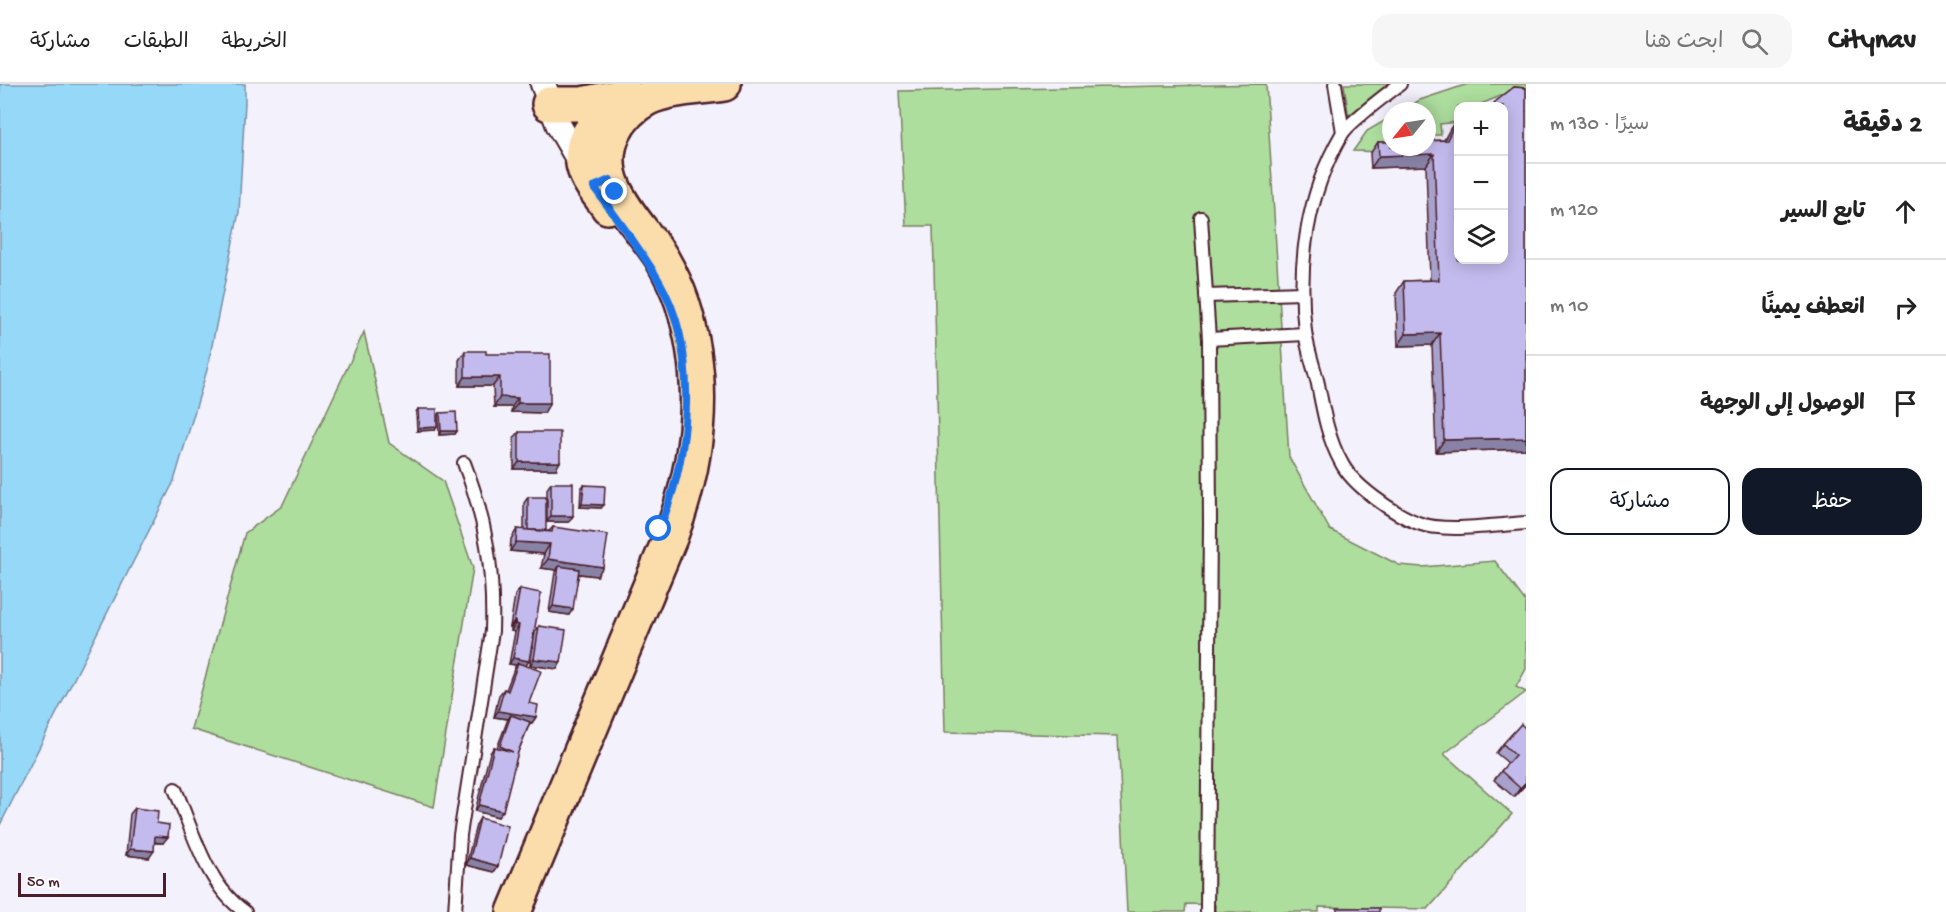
<!DOCTYPE html>
<html lang="ar">
<meta charset="utf-8">
<style>
:root{--surface:#fff;--page:#f6f6f6;--text:#222;--muted:#767676;--line:#e0e0e0;--accent:#111827}
body{margin:0;font-family:"Gochi Hand","Playpen Sans Arabic",sans-serif;background:var(--page);color:var(--text);direction:rtl}
.controls{position:absolute;right:18px;top:18px;display:grid;overflow:hidden;border-radius:12px;box-shadow:0 3px 15px #0003}
.controls button{width:54px;height:54px;display:grid;place-items:center;padding:0;border:0;border-bottom:2px solid var(--line);background:var(--surface);color:var(--text);font:30px sans-serif}
.compass{position:absolute;left:1382px;top:18px;width:54px;height:54px;border-radius:50%;background:var(--surface);box-shadow:0 3px 15px #0003;rotate:240deg}
.scale{position:absolute;left:18px;bottom:15px;width:148px;box-sizing:border-box;padding-left:6px;border:3px solid #4a1f2b;border-top:0;font-size:16px;line-height:21px;white-space:nowrap;color:#4a1f2b;-webkit-text-stroke:4px #fff;paint-order:stroke}
.stop{position:absolute;width:18px;height:18px;margin:-14px;border:4px solid #1a73e8;border-radius:50%;background:#fff}
.stop.end{background:#1a73e8;border-color:#fff;box-shadow:0 2px 6px #0008}
.list{margin:0;padding:0;list-style:none}
h2{display:flex;justify-content:space-between;align-items:center;height:78px;margin:0;padding:0 24px;font-size:26px}
h2 small{font-size:20px;font-weight:400;color:var(--muted)}
.list li{display:grid;grid-template-columns:39px 1fr auto;gap:18px;align-items:center;box-sizing:border-box;height:96px;padding:0 24px;border-top:2px solid var(--line)}
.list b{display:block;font-size:22px;white-space:nowrap}
.list em{font-size:20px;font-style:normal;color:var(--muted)}
.actions{display:flex;gap:12px;padding:18px 24px}
.actions a{flex:1;padding:14px 0;border:2px solid var(--accent);border-radius:18px;text-align:center;font-size:21px;color:var(--accent)}
.actions .main{background:var(--accent);color:#fff}
.icon{flex:none;width:33px;height:33px;fill:none;stroke:currentColor;stroke-width:2;stroke-linecap:round;stroke-linejoin:round}
.map{position:relative;flex:none;width:1526px;height:828px;overflow:hidden;direction:ltr}
header{display:flex;align-items:center;gap:36px;box-sizing:border-box;height:84px;padding:0 30px;background:var(--surface);border-bottom:2px solid var(--line)}
header strong{font-size:28px}
nav{display:flex;gap:33px;margin-inline-start:auto;font-size:21px}
.search{width:420px;height:54px;background:var(--page);display:flex;align-items:center;gap:15px;box-sizing:border-box;padding:0 21px;border-radius:18px;color:var(--muted);font-size:22px}
main{display:flex}
aside{flex:1;background:var(--surface)}
.map>svg:first-child{display:block}
.green{fill:#adde9e;stroke:#7c7e64;stroke-width:1.5}
.water{fill:#96d8f8;stroke:#788ea6;stroke-width:1.5}
.lines{fill:none;stroke-linecap:round;stroke-linejoin:round}
.lane-casing{stroke:#4a1f2b;stroke-width:16}
.street-casing{stroke:#4a1f2b;stroke-width:28}
.primary-casing{stroke:#4a1f2b;stroke-width:38}
.lane{stroke:#fff;stroke-width:12}
.street{stroke:#fff;stroke-width:24}
.primary{stroke:#fbddab;stroke-width:33}
.wall{fill:#a8a1cc;stroke:#4a1f2b;stroke-width:1.5}
.shaded-wall{fill:#8883a6;stroke:#4a1f2b;stroke-width:1.5}
.building{fill:#c3bbed;stroke:#4a1f2b;stroke-width:1.5}
.route{stroke:#1a73e8;stroke-width:8}
</style>
<header>
<strong>Citynav</strong>
<div class="search"><svg class="icon" aria-label="search" viewBox="0 0 24 24"><circle cx="10" cy="10" r="6"/><path d="M15 15l6 6"/></svg>ابحث هنا</div>
<nav><a>الخريطة</a><a>الطبقات</a><a>مشاركة</a></nav>
</header>
<main>
<aside>
<h2>2 دقيقة<small>سيرًا · 130 m</small></h2>
<ul class="list">
<li><svg class="icon" aria-label="ahead" viewBox="0 0 24 24"><path d="M12 20V5M6 11l6-6 6 6"/></svg><div><b>تابع السير</b></div><em>120 m</em></li>
<li><svg class="icon" aria-label="right" viewBox="0 0 24 24"><path d="M7 20v-9h11M14 6l5 5-5 5"/></svg><div><b>انعطف يمينًا</b></div><em>10 m</em></li>
<li><svg class="icon" aria-label="arrive" viewBox="0 0 24 24"><path d="M6 21V4h12l-3 4 3 4H6"/></svg><div><b>الوصول إلى الوجهة</b></div></li>
</ul>
<div class="actions"><a class="main">حفظ</a><a>مشاركة</a></div>
</aside>
<div class="map">
<svg width="1526" height="828" viewBox="0 0 1526 828">
<rect width="100%" height="100%" fill="#f3f1fb"/>
<filter id="ink" filterUnits="userSpaceOnUse"><feTurbulence type="fractalNoise" baseFrequency=".0167" numOctaves="2"/><feDisplacementMap in="SourceGraphic" scale="12" xChannelSelector="R" yChannelSelector="G"/><feConvolveMatrix kernelMatrix="1 2 1 2 8 2 1 2 1" color-interpolation-filters="sRGB"/></filter>
<g filter="url(#ink)">
<g class="green">
<polygon points="1266,0 1289,373 1330,446 1399,481 1422,483 1495,477 1526,518 1526,585 1516,603 1526,608 1444,670 1512,730 1428,825 1319,823 1319,828 1216,828 1215,821 1186,820 1185,828 1127,828 1118,652 945,648 933,142 906,142 899,7"/>
<polygon points="1344,0 1390,0 1349,34"/>
<polygon points="1468,0 1526,0 1526,7 1515,6 1481,20 1481,22 1458,22 1458,38 1440,40 1441,51 1427,51 1427,27 1401,27 1420,16"/>
<polygon points="1391,33 1391,63 1422,69 1353,67 1367,47"/>
<polygon points="364,248 389,359 443,397 473,484 434,723 191,645 245,449 282,422"/>
</g>
<polygon class="water" points="0,0 245,0 245,18 239,128 207,286 174,397 0,741"/>
<g class="lines">
<defs>
<g id="lane">
<polyline points="1335,0 1343,48"/>
<path d="M1400,0c-13,10 -52,39 -58,50 -35,60 -45,130 -37,197 2,18 9,36 13,53 5,26 10,55 23,78 11,23 53,52 77,61 25,10 80,2 108,0"/>
<polyline points="1201,134 1209,255 1210,440 1207,828"/>
<polyline points="1206,212 1302,209"/>
<polyline points="1209,255 1305,250"/>
<path d="M175,705c18,42 31,96 70,123"/>
<path d="M455,828l5,-77 32,-204c2,-61 -6,-111 -28,-168"/>
</g>
<polyline id="street" points="543,0 559,42 584,85"/>
<g id="primary">
<polyline points="549,20 582,20 627,11"/>
<path d="M608,123c-7,-10 -16,-20 -21,-31 -15,-32 10,-58 34,-75"/>
<path d="M514,828l156,-374c29,-76 38,-157 12,-236 -5,-15 -13,-31 -21,-45 -24,-37 -70,-75 -47,-124 7,-15 19,-27 34,-35 23,-10 52,-10 76,-14"/>
</g>
</defs>
<use href="#lane" class="lane-casing"/>
<use href="#street" class="street-casing"/>
<use href="#primary" class="primary-casing"/>
<use href="#lane" class="lane"/>
<use href="#street" class="street"/>
<use href="#primary" class="primary"/>
</g>
<g class="wall">
<polygon points="1514,3 1526,4 1526,365 1436,368 1432,261 1398,262 1396,209 1404,197 1430,196 1426,82 1371,84 1370,70 1378,58 1391,58 1391,63 1427,63 1427,57 1444,56 1450,45 1458,33 1458,176 1503,176 1503,22 1492,22 1495,18"/>
<polygon points="465,267 486,270 544,329 511,328 512,323 494,323 493,302 459,302 459,276"/>
<polygon points="418,325 435,346 417,347 416,328"/>
<polygon points="440,329 457,347 455,350 439,351 438,332"/>
<polygon points="519,348 556,385 514,385 514,354"/>
<polygon points="551,399 569,438 547,438 547,405"/>
<polygon points="584,401 601,424 580,423 581,404"/>
<polygon points="528,413 545,447 549,447 553,443 597,492 579,490 569,531 549,528 555,488 556,486 541,484 544,470 510,467 511,455 517,445 524,446 524,419"/>
<polygon points="520,505 529,619 536,633 532,639 530,639 518,668 498,733 475,727 490,669 494,663 497,664 508,635 494,633 499,611 504,605 506,606 514,585 516,581 509,580 515,548 511,547 511,543 510,543 515,511"/>
<polygon points="539,542 561,578 557,585 530,581 535,548"/>
<polygon points="1521,640 1526,700 1514,713 1494,696 1508,679 1496,669 1503,660"/>
<polygon points="135,724 157,739 163,759 155,759 149,774 126,771 130,730"/>
<polygon points="480,734 498,782 494,788 466,781 476,741"/>
</g>
<g class="shaded-wall">
<polygon points="1434,70 1426,82 1371,84 1379,72"/>
<polygon points="1440,249 1432,261 1398,262 1406,250"/>
<polygon points="465,293 500,293 493,302 459,302"/>
<polygon points="500,313 518,314 512,323 494,323"/>
<polygon points="518,319 550,319 544,329 511,328"/>
<polygon points="437,343 435,346 417,347 419,344"/>
<polygon points="441,347 457,347 455,350 439,351"/>
<polygon points="1526,354 1526,365 1436,368 1444,356"/>
<polygon points="519,378 560,378 556,385 514,385"/>
<polygon points="582,420 604,421 601,424 580,423"/>
<polygon points="551,432 573,432 569,438 547,438"/>
<polygon points="516,458 550,460 544,470 510,467"/>
<polygon points="548,475 603,483 597,492 558,487 559,482 556,486 541,484"/>
<polygon points="553,522 573,525 569,531 549,528"/>
<polygon points="514,537 516,537 511,543 510,543"/>
<polygon points="515,540 519,541 515,548 511,547"/>
<polygon points="513,574 529,577 525,583 518,579 516,581 509,580"/>
<polygon points="534,575 561,578 557,585 530,581"/>
<polygon points="498,627 536,633 532,639 510,635 511,631 508,635 494,633"/>
<polygon points="1526,698 1526,700 1514,713 1520,704"/>
<polygon points="479,721 503,727 498,733 475,727"/>
<polygon points="155,752 168,753 163,759 151,758"/>
<polygon points="130,765 154,767 149,774 126,771"/>
<polygon points="470,774 498,782 494,788 466,781"/>
</g>
<g class="building">
<polygon points="1514,3 1526,4 1526,354 1444,356 1440,249 1406,250 1404,197 1439,196 1434,70 1379,72 1378,58 1391,58 1391,63 1427,63 1427,57 1447,56 1458,33 1458,176 1503,176 1503,22 1494,22 1495,18"/>
<polygon points="465,267 486,267 486,270 550,270 550,319 518,319 518,314 500,313 500,293 465,293"/>
<polygon points="418,325 437,325 437,343 419,344"/>
<polygon points="456,328 457,347 441,347 440,329"/>
<rect x="519" y="348" width="41" height="30"/>
<rect x="551" y="399" width="22" height="33"/>
<polygon points="584,401 605,402 604,421 582,420"/>
<rect x="528" y="413" width="18" height="33"/>
<polygon points="553,443 608,451 603,483 548,475 550,460 516,458 517,445 552,448"/>
<polygon points="559,482 579,485 573,525 553,522"/>
<polygon points="520,505 541,509 529,577 513,574 519,541 515,540 516,537 514,537"/>
<polygon points="539,542 566,546 561,578 534,575"/>
<polygon points="518,579 541,587 529,619 538,621 536,633 498,627 504,605 508,607"/>
<polygon points="511,631 530,638 518,668 503,727 479,721 494,663 513,668 500,662"/>
<polygon points="1521,640 1526,645 1526,698 1520,704 1501,687 1515,671 1503,660"/>
<polygon points="135,724 158,727 157,739 169,741 168,753 155,752 154,767 130,765"/>
<polygon points="480,734 508,742 498,782 470,774"/>
<rect x="1337" y="824" width="42" height="4"/>
</g>
</g>
<g class="lines" filter="url(#ink)">
<path class="route" d="M615,108l-5,-12 -16,7c22,31 46,61 65,94 41,71 31,176 0,248"/>
</g>
</svg>
<div class="controls">
<button>+</button>
<button>−</button>
<button><svg class="icon" aria-label="layers" viewBox="0 0 24 24"><path d="M12 4l9 5-9 5-9-5zM3 14l9 5 9-5"/></svg></button>
</div>
<svg class="compass" viewBox="-18 -18 36 36"><path d="M0-13l5 13h-10z" fill="#e53935"/><path d="M0 13l5-13h-10z" fill="#767676"/></svg>
<div class="scale">50 m</div>
<div class="stop" style="left:659px;top:445px"></div>
<div class="stop end" style="left:615px;top:108px"></div>
</div>
</main>
